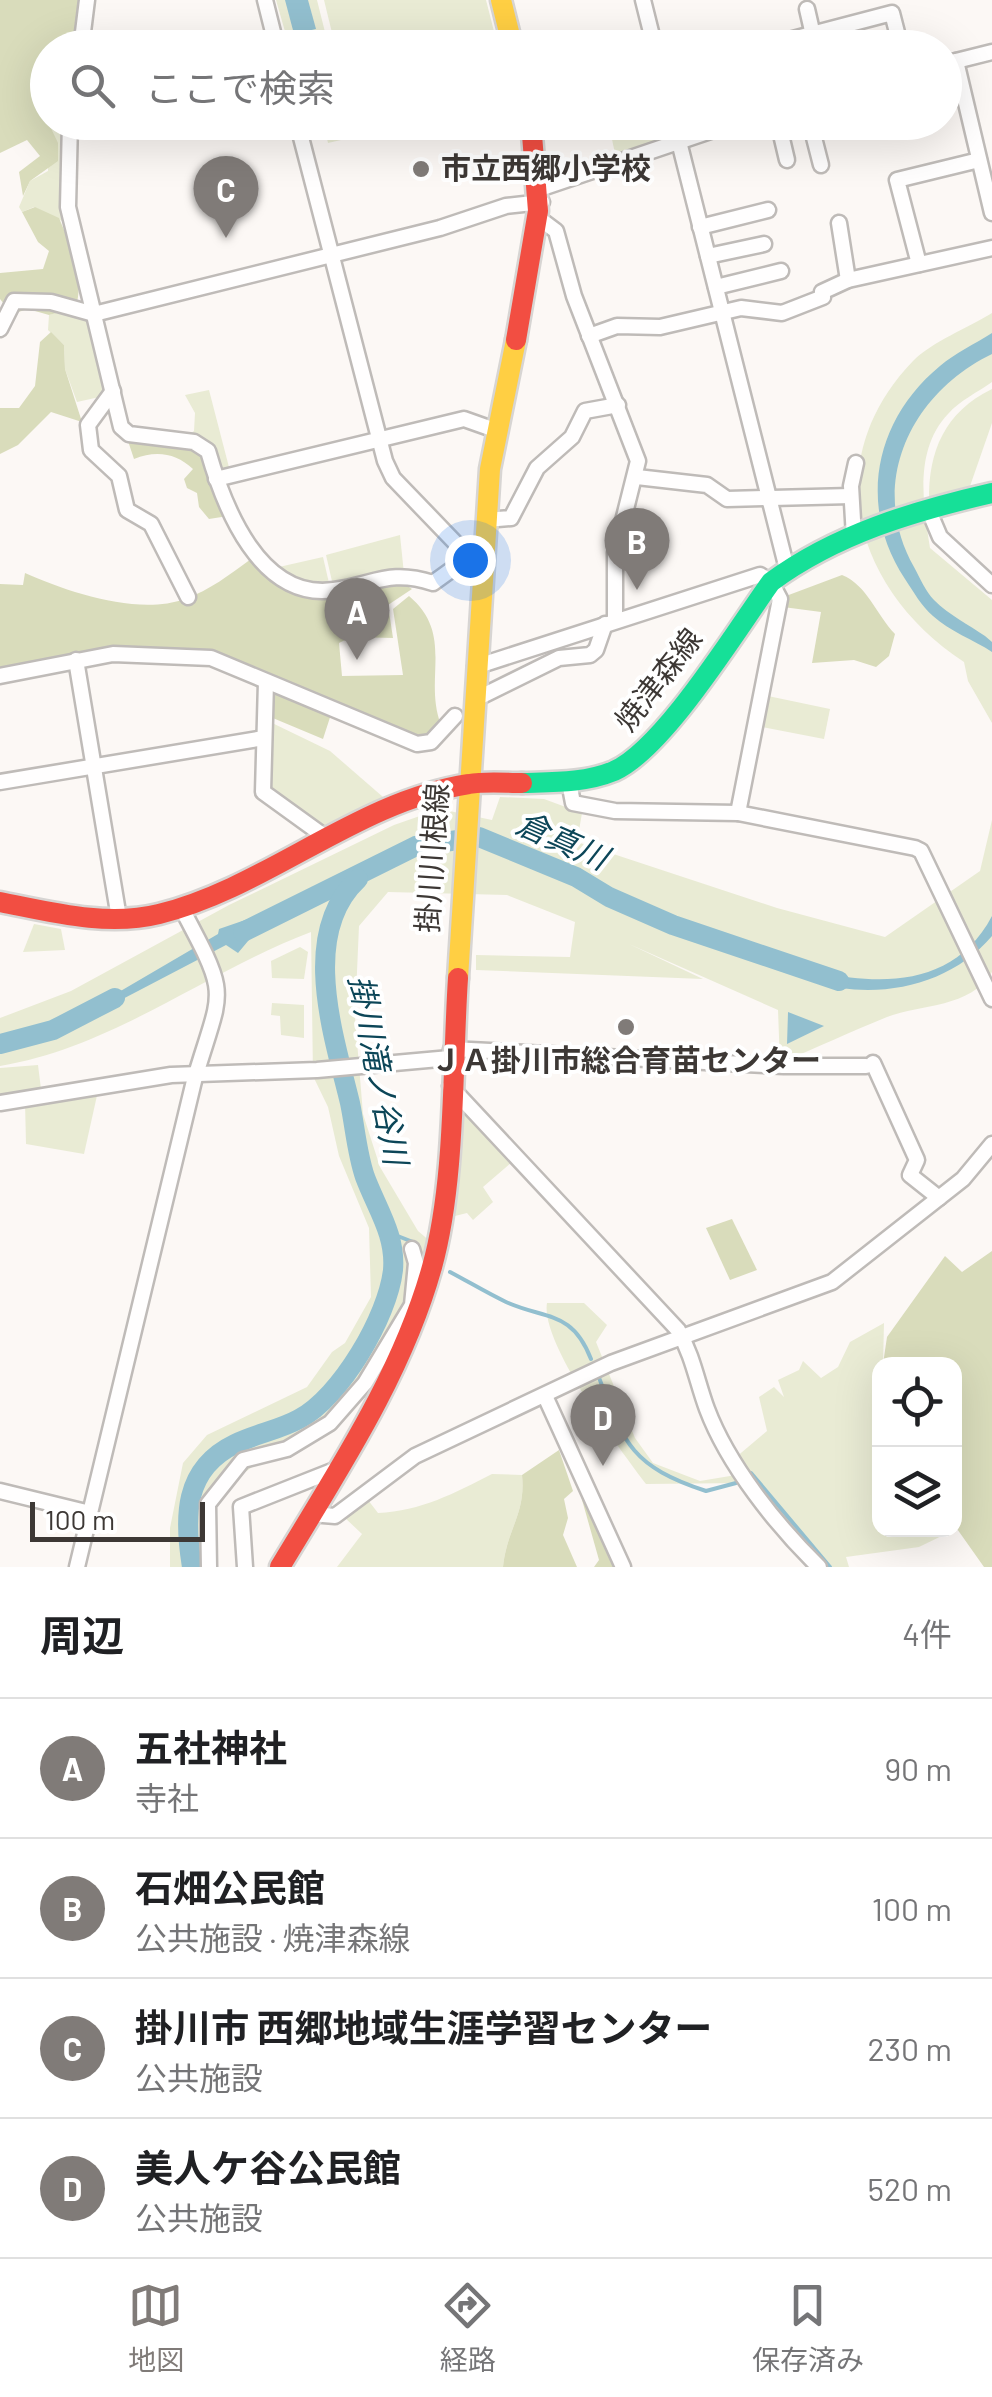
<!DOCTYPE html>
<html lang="ja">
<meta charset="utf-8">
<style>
:root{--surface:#fff;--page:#f6f6f6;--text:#202124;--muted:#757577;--line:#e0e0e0;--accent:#807b78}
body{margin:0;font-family:Barlow,"Noto Sans JP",sans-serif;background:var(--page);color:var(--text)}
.controls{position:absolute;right:30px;bottom:30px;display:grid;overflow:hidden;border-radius:20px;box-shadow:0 10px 40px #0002}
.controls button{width:90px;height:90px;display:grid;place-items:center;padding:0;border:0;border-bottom:2px solid var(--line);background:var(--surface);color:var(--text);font:50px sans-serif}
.scale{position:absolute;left:30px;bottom:25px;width:175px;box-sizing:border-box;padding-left:10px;border:5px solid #3d3835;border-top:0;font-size:28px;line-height:35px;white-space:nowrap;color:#3d3835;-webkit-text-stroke:8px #fff;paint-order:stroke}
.you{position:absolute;left:470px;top:560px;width:35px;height:35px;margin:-25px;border:8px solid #fff;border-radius:50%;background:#1a73e8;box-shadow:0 0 0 15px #1a73e833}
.badge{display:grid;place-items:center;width:65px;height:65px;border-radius:50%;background:var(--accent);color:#fff;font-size:32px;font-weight:700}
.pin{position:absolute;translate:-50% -82px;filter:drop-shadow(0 2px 5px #0008)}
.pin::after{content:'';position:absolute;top:52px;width:35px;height:30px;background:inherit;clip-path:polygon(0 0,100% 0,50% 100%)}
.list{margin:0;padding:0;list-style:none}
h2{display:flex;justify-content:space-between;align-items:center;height:130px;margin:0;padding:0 40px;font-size:42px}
h2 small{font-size:32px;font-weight:400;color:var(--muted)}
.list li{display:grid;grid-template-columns:65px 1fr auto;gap:30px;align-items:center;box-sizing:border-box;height:140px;padding:0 40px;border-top:2px solid var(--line)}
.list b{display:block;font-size:38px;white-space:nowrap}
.list p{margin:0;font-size:32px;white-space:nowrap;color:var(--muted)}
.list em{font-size:32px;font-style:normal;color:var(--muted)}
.icon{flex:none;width:55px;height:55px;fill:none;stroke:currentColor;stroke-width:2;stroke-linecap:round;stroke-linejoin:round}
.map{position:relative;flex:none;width:992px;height:1567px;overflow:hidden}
.search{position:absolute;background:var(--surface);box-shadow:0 10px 40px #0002;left:30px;right:30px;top:30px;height:110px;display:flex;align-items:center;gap:25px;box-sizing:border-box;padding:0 35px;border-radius:55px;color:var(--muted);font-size:38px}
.sheet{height:690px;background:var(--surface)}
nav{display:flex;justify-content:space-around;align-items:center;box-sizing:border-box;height:140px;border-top:2px solid var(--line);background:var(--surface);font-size:28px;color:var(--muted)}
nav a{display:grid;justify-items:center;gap:5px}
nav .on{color:var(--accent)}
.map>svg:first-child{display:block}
.green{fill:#e9ebd4}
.forest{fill:#d9dcbb}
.water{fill:#92bfcf}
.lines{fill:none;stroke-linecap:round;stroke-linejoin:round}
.stream{stroke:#92bfcf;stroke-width:4}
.river{stroke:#92bfcf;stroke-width:20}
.street-casing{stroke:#bfbbb8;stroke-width:19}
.fast-casing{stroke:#d7d5d3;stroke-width:25}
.slow-casing{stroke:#d7d5d3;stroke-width:25}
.jam-casing{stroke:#d7d5d3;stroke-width:25}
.street{stroke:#fffefe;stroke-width:14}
.fast{stroke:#16e098;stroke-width:20}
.slow{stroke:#ffcf43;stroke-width:20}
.jam{stroke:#f24e42;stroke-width:20}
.poi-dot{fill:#807b78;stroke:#fff;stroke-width:4}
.labels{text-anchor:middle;stroke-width:8;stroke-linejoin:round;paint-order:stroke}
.poi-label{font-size:30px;font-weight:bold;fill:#3d3835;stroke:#fff;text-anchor:start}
.street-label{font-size:30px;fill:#3d3835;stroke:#fff}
.water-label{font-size:32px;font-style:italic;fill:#0c4658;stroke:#fff}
</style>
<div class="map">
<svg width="992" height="1567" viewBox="0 0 992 1567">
<rect width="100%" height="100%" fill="#fcf8f5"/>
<g class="green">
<polygon points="276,0 317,0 328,44 334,41 324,0 486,0 498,47 300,47 298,40 288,42"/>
<polygon points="323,122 415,122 415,123 328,143"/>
<polygon points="49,123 70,123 62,221 34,207 22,212 19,207 30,181 48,171"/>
<polygon points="603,123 674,123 679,143 617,163 610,130 604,131"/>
<polygon points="70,308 92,314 109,389 104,396 77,402 65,369 64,345 48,330 49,315"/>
<path d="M992,313v69c-14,10 -33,19 -44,32 -34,36 -25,90 -18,134l62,52v123l-24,-42 -4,-19c-108,-71 -148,-200 -51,-301 20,-20 55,-33 79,-48z"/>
<path d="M992,389v34l-23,66 -40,12c-1,-50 16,-89 63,-112z"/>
<polygon points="209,390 231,475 219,478 185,438 194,431 195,413 185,395"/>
<polygon points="400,535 404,574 334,590 326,555"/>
<polygon points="323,557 329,583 301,583 270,569"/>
<polygon points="768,696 830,709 824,739 762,727"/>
<polygon points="266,720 330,751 383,797 324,829 270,794"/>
<path d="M500,797l44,2 38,14 -5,29 200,66 108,29 95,-66 12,-51v152c-22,36 -70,32 -105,45 -35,14 -71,31 -107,46l-2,-53 -149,-66 74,35 -227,-9v-15l94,2 5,-35 -68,-27 -119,-3 -29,34 -4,91 8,97 17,53 38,64 13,11 -30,92 -82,100 -60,28 -40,29 -9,30 7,46h-47v-39l13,-65 24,-28 100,-48 25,-35 13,-9 26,-46 -2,-69 -30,-72 -11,-49 -15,-31 -2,-144c-106,40 -197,115 -311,134v-48l71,-27 158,-86 165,-80 46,-16 52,11z"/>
<polygon points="34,924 61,929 65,950 23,952"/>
<polygon points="300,947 308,952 304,979 272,978 271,961"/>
<polygon points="272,1003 304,1005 304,1038 281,1035 280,1016 271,1015"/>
<polygon points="38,1065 41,1089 0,1095 0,1068"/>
<polygon points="98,1091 84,1154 26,1144 25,1102"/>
<polygon points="463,1110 511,1163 483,1187 493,1202 473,1220 467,1213 455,1216"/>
<path d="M547,1303h37l23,22 -11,17 39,96 18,25 47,18 42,-7 -7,-16 32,-27 -8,-34 15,-10 10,10 -6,-17 21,-10 4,-9 18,17 17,-11 12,-25 34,-19 -1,41h-3v166l76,-1 -37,18 -73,10 3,10h-29l-74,-84 -100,1c-27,-36 -106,-142 -99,-181z"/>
<path d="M492,1474l30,1c4,39 -15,53 -19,92h-166l25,-33 -19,-18 25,-16 10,13c43,-2 77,-20 114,-39z"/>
</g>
<g class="forest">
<polygon points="0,0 87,0 81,47 48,48 48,122 58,143 58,161 30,181 23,196 19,172 40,156 27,140 0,153"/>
<path d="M35,207l24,11c11,26 27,63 16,90l-26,7 -21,-6 -16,5 -12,-15v-26l43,-4 6,-18 -11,-9 -16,-30z"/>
<polygon points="51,332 64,345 65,369 82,422 51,412 18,445 0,454 0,408 19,408 35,386 40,342"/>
<path d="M127,438c81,12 71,2 101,78l-19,3 -10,-12 -2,-14 -10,-5 -3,-9 9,-10c-17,-16 -37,-19 -59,-10z"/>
<path d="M251,559l52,37 95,-16 14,9 -24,16 5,33 -42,-1 -12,6 3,33 61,-1 -10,-66 16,-13c46,39 14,82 32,129l-15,13 -91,-36 -12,37 -55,-23 -4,-45c-20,-6 -40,-14 -60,-18 -57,-12 -150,-2 -204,18v-87l23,1 2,-12c43,19 113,43 160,26 25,-9 44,-24 66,-40z"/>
<path d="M842,575c25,10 34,39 53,59l-6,22 -13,11 -22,-7 -42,3 9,-51 -38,-5 3,-11z"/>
<polygon points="732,1219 757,1270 730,1280 706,1228"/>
<polygon points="992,1251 992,1567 984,1567 955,1526 954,1364 883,1364 887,1337 945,1256 962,1272"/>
<path d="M559,1450l14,41 -9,8 4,19 -5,17 14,32h-74c4,-39 23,-53 19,-92z"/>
<polygon points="577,1482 593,1520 628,1567 594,1567 599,1560"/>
</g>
<g class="water">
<polygon points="285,0 308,0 316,29 294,34"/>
<path d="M992,333v21c-81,39 -125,130 -78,213 6,11 12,25 20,33 15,15 35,25 51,36l7,6v10c-18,-12 -43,-21 -59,-36 -11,-9 -20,-25 -28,-37 -47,-71 -32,-158 35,-213 15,-13 35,-22 52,-33z"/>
<polygon points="274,910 238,953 226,945 94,1014 95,1006 218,934 219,929"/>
<path d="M992,916v20c-55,65 -160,70 -227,22 77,23 180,47 227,-42z"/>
<polygon points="788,1012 824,1026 787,1044"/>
<polygon points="50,1024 50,1036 0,1048 0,1035"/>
</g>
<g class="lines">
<g class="stream">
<polyline points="390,1233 413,1242"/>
<path d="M450,1272c19,10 37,21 56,30 40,18 66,8 85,57"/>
<path d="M598,1375c26,69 33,91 108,116l30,-8"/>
<polyline points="751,1473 830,1567"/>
</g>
<g class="river">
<polyline points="243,932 416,846 479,837 576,877 609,897 673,925 839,981"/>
<polyline points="0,1044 53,1030 115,998"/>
<path d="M192,1567c-8,-49 -9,-98 43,-123 20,-10 44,-14 64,-25 42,-22 89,-103 94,-149 3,-35 -16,-61 -28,-93 -8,-23 -10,-50 -15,-74 -16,-67 -51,-169 8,-224"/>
</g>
<defs>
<g id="street">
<polyline points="265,0 277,48"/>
<polyline points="643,0 655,48"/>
<polyline points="807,9 816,48"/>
<polyline points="81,48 87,0"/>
<polyline points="758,48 892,13 901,48"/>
<polyline points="956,61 992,213"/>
<polyline points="944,64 992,52"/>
<path d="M70,122l-2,85 53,220 8,7 65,8 14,9c16,56 52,150 126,139 41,-6 56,-21 99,-7l36,-26"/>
<polyline points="297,122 385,461 393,478 469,557 477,557"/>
<polyline points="674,122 787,569"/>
<polyline points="778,122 787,160"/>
<polyline points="810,122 821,165"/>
<polyline points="542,188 737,122"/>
<polyline points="540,219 556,231 574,296 638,461 615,553 615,621"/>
<polyline points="839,223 848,280"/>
<polyline points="700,227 768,210"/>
<polyline points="708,256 764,244"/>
<polyline points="919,264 897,180 979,160"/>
<polyline points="716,287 781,271"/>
<polyline points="0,329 14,301 51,302 94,314 440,228 506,206 542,202"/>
<polyline points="589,336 617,326 660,327 741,308 782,313 823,297 822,292 848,280 992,248"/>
<polyline points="113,391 88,425 91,450 119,476 127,510 151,524 188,597"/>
<polyline points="637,477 707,485 727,499 851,496"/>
<polyline points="216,479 464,419 495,430"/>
<polyline points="929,511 940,537 992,585"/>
<polyline points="486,520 511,518 537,468 572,437 585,411 618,405"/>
<polyline points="854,537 851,486 856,463"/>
<polyline points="76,660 119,918"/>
<polyline points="475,667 760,575 771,582 780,599 738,813"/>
<polyline points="0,676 113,654 211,658 417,744 431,742 455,716"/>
<polyline points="266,682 263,792 328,839"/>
<polyline points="474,700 559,658 590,655 596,650 605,624"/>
<polyline points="0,782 264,738"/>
<polyline points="569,782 573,803 615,811 738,813 915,848 921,851 992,999"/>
<polyline points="451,1049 784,1066 866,1066"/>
<polyline points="873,1063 917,1160 910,1175 939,1198"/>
<path d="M450,1086l228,244c15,26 19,52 29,79 21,56 70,117 112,158"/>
<polyline points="0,1103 171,1075 317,1070 450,1058"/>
<polyline points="545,1396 623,1567"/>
<polyline points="0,1491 90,1513"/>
<polyline points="311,1514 335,1516 415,1456 611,1363 832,1282 963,1179 992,1144"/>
<path d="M77,1567l117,-486c28,-95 37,-80 -12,-172"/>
<polyline points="209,1567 208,1504 243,1460 287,1449 330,1423 365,1383 412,1305 416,1263 412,1249"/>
<polyline points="245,1567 241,1507 337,1469"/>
</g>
<path id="fast" d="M522,783c31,-1 63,0 92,-12 50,-22 123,-142 157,-189 65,-48 143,-71 221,-89"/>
<g id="slow">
<polyline points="501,0 513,48"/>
<polyline points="458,978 490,469 516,340"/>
</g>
<g id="jam">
<polyline points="516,340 538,211 531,122"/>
<path d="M0,902c51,10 107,25 159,12 109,-27 198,-113 310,-130 17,-3 36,-1 53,-1"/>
<path d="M280,1567c57,-95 122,-192 152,-300 24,-86 20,-199 26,-289"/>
</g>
</defs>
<use href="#street" class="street-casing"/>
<use href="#fast" class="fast-casing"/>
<use href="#slow" class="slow-casing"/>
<use href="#jam" class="jam-casing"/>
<use href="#street" class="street"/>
<use href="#fast" class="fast"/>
<use href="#slow" class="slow"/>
<use href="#jam" class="jam"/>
</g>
<g class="poi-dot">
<circle cx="421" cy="169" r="10"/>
<circle cx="626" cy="1027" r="10"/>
</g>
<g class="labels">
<g class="poi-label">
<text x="441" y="179">市立西郷小学校</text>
<text x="626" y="1071" text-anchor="middle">ＪＡ掛川市総合育苗センター</text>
</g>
<g class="street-label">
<text transform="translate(659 680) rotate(-52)" y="10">焼津森線</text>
<text transform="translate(433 858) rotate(-86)" y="10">掛川川根線</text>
</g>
<g class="water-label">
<text transform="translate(562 841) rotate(24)" y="11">倉真川</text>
<text transform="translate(378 1070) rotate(79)" y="11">掛川滝ノ谷川</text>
</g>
</g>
</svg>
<div class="controls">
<button><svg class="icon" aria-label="locate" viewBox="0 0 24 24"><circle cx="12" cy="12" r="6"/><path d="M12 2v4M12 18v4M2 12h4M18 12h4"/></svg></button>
<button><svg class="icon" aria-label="layers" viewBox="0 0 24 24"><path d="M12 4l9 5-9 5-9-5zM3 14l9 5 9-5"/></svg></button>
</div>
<div class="scale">100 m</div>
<div class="you"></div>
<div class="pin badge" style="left:357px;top:660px">A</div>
<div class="pin badge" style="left:637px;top:590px">B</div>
<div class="pin badge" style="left:226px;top:238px">C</div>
<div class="pin badge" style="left:603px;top:1466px">D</div>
<div class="search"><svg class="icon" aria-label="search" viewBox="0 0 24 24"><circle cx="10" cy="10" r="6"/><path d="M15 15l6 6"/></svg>ここで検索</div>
</div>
<section class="sheet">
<h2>周辺<small>4件</small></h2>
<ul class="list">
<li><span class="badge">A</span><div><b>五社神社</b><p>寺社</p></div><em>90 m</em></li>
<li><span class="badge">B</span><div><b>石畑公民館</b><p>公共施設 · 焼津森線</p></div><em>100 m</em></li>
<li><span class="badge">C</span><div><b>掛川市 西郷地域生涯学習センター</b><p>公共施設</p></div><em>230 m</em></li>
<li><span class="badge">D</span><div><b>美人ケ谷公民館</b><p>公共施設</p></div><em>520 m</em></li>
</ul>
</section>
<nav>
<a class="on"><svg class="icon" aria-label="map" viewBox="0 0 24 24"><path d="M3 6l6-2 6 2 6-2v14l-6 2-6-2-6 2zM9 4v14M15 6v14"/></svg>地図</a>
<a><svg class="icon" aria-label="directions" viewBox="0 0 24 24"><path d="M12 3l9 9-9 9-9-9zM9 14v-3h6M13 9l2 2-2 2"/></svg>経路</a>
<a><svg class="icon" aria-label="saved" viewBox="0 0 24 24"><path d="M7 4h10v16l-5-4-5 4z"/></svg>保存済み</a>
</nav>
